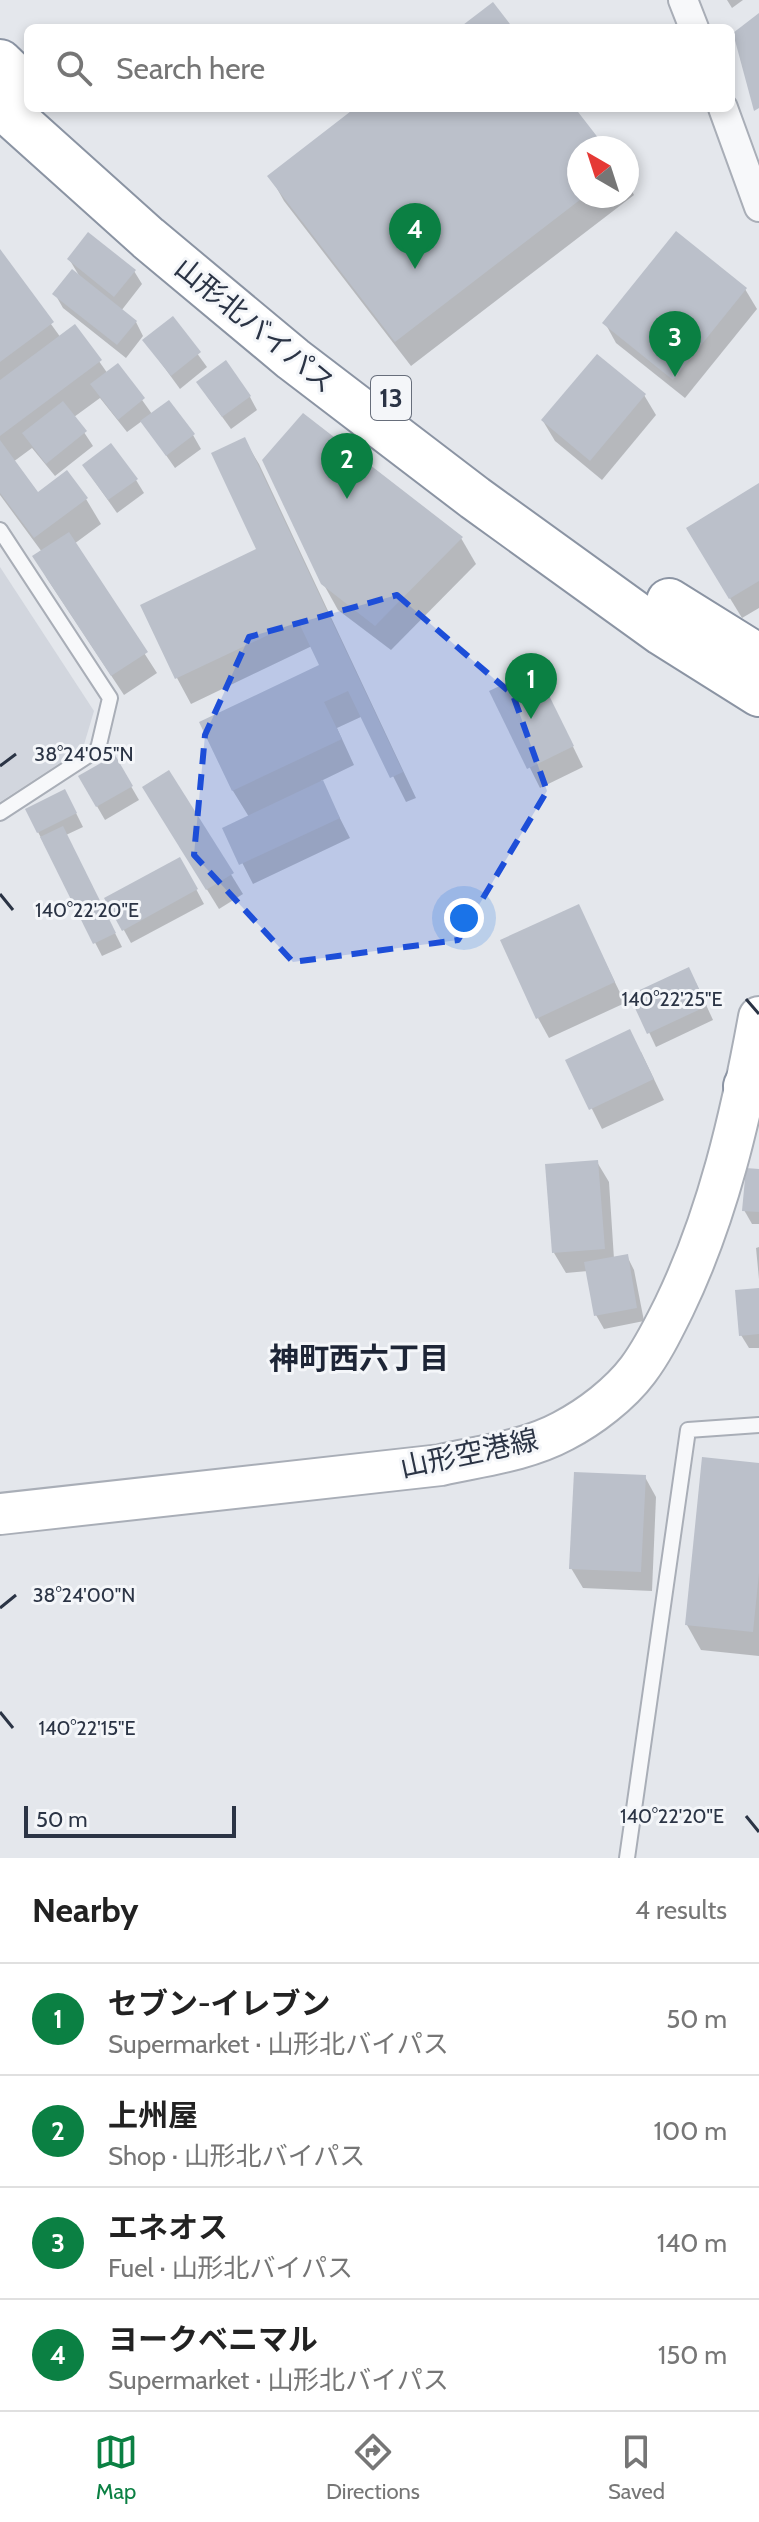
<!DOCTYPE html>
<meta charset="utf-8">
<style>
:root{--surface:#fff;--page:#f2f2f2;--text:#222;--muted:#767676;--line:#e0e0e0;--accent:#0b8043}
body{margin:0;font-family:Cabin,"Noto Sans JP",sans-serif;background:var(--page);color:var(--text)}
.compass{position:absolute;left:567px;top:136px;width:72px;height:72px;border-radius:50%;background:var(--surface);box-shadow:0 4px 12px #0003;rotate:321deg}
.scale{position:absolute;left:24px;bottom:20px;width:212px;box-sizing:border-box;padding-left:8px;border:4px solid #2b3445;border-top:0;font-size:22px;line-height:28px;white-space:nowrap;color:#2b3445;-webkit-text-stroke:6px #f4f6f9;paint-order:stroke}
.you{position:absolute;left:464px;top:918px;width:28px;height:28px;margin:-20px;border:6px solid #fff;border-radius:50%;background:#1a73e8;box-shadow:0 0 0 12px #1a73e833}
.badge{display:grid;place-items:center;width:52px;height:52px;border-radius:50%;background:var(--accent);color:#fff;font-size:26px;font-weight:700}
.pin{position:absolute;translate:-50% -66px;filter:drop-shadow(0 2px 4px #0008)}
.pin::after{content:'';position:absolute;top:42px;width:28px;height:24px;background:inherit;clip-path:polygon(0 0,100% 0,50% 100%)}
.list{margin:0;padding:0;list-style:none}
h2{display:flex;justify-content:space-between;align-items:center;height:104px;margin:0;padding:0 32px;font-size:34px}
h2 small{font-size:26px;font-weight:400;color:var(--muted)}
.list li{display:grid;grid-template-columns:52px 1fr auto;gap:24px;align-items:center;box-sizing:border-box;height:112px;padding:0 32px;border-top:2px solid var(--line)}
.list b{display:block;font-size:30px;white-space:nowrap}
.list p{margin:0;font-size:26px;white-space:nowrap;color:var(--muted)}
.list em{font-size:26px;font-style:normal;color:var(--muted)}
.icon{flex:none;width:44px;height:44px;fill:none;stroke:currentColor;stroke-width:2;stroke-linecap:round;stroke-linejoin:round}
.map{position:relative;flex:none;width:759px;height:1858px;overflow:hidden}
.search{position:absolute;background:var(--surface);box-shadow:0 4px 12px #0003;left:24px;right:24px;top:24px;height:88px;display:flex;align-items:center;gap:20px;box-sizing:border-box;padding:0 28px;border-radius:12px;color:var(--muted);font-size:30px}
.sheet{height:552px;background:var(--surface)}
nav{display:flex;justify-content:space-around;align-items:center;box-sizing:border-box;height:112px;border-top:2px solid var(--line);background:var(--surface);font-size:22px;color:var(--muted)}
nav a{display:grid;justify-items:center;gap:4px}
nav .on{color:var(--accent)}
.map>svg:first-child{display:block}
.built{fill:#d2d6de}
.shadow{fill:#0003}
.building{fill:#bbc0ca}
.lines{fill:none;stroke-linecap:round;stroke-linejoin:round}
.service-casing{stroke:#a9aeb7;stroke-width:18}
.minor-casing{stroke:#a9aeb7;stroke-width:32}
.secondary-casing{stroke:#a9aeb7;stroke-width:44}
.trunk-casing{stroke:#8b94a3;stroke-width:48}
.service{stroke:#f7f8fa;stroke-width:14}
.minor{stroke:#f7f8fa;stroke-width:28}
.secondary{stroke:#fff;stroke-width:40}
.trunk{stroke:#fff;stroke-width:44}
.marked{fill:#1d4ed8;fill-opacity:0.2;stroke:#1d4ed8;stroke-width:6;stroke-dasharray:16 10;stroke-linejoin:round}
.ticks{fill:none;stroke:#2b3445;stroke-width:3}
.labels{text-anchor:middle;stroke-width:6;stroke-linejoin:round;paint-order:stroke}
.shield{fill:#f4f6f9;stroke:#676e7b;stroke-width:2}
.shield-label{font-size:26px;font-weight:bold;fill:#2b3445}
.street-label{font-size:28px;fill:#2b3445;stroke:#f4f6f9}
.neighbourhood-label{font-size:30px;font-weight:bold;fill:#1d2536;stroke:#f4f6f9}
.ticks-label{font-size:20px;text-anchor:middle;fill:#2b3445;stroke:#f4f6f9;stroke-width:6;stroke-linejoin:round;paint-order:stroke}
</style>
<div class="map">
<svg width="759" height="1858" viewBox="0 0 759 1858">
<rect width="100%" height="100%" fill="#e4e7ec"/>
<polygon class="built" points="0,567 94,711 83,748 0,802"/>
<g class="shadow">
<polygon points="727,0 743,0 732,8"/>
<polygon points="358,108 572,108 603,148 579,148 579,196 627,196 627,182 634,195 411,366 284,201 270,176"/>
<polygon points="0,253 61,338 75,327 108,374 118,366 152,414 193,435 201,449 175,468 142,421 127,432 100,398 74,417 93,446 55,476 32,448 13,462 37,494 86,499 101,524 74,544 157,673 124,695 46,577 42,552 0,495"/>
<polygon points="69,259 134,271 142,284 121,311 136,322 143,336 126,358 63,308 55,294 80,277"/>
<polygon points="745,289 757,309 685,398 616,343 605,323"/>
<polygon points="172,319 207,367 180,389 145,341"/>
<polygon points="644,395 656,415 602,480 555,441 543,421"/>
<polygon points="207,396 250,397 257,410 231,429"/>
<polygon points="244,439 259,464 416,798 406,802 363,716 337,728 354,765 321,781 350,838 253,884 225,829 249,817 233,791 202,723 321,666 312,646 191,704 177,678 142,606 259,550"/>
<polygon points="93,479 136,480 144,493 117,513"/>
<polygon points="759,486 759,608 742,618 700,549"/>
<polygon points="461,538 476,564 391,650 338,610 323,583"/>
<polygon points="536,671 583,767 540,788 492,692"/>
<polygon points="114,757 139,800 105,820 80,777"/>
<polygon points="169,773 243,894 219,909 156,807"/>
<polygon points="72,805 83,827 66,835 122,947 102,956 38,832"/>
<polygon points="180,859 204,904 131,943 107,899"/>
<polygon points="578,906 625,1003 549,1038 538,1018"/>
<polygon points="696,983 713,1020 656,1047 632,996"/>
<polygon points="641,1052 664,1100 602,1129 568,1061"/>
<polygon points="597,1162 609,1182 614,1259 627,1256 634,1270 644,1321 604,1329 596,1315 588,1271 566,1273 554,1253"/>
<polygon points="759,1171 759,1224 752,1224 744,1210"/>
<polygon points="759,1247 759,1279 756,1248"/>
<polygon points="759,1290 759,1348 749,1348 741,1335"/>
<polygon points="759,1465 759,1656 701,1650 687,1625"/>
<polygon points="645,1477 656,1497 652,1591 583,1588 571,1568"/>
</g>
<g class="building">
<polygon points="493,2 513,28 459,28"/>
<polygon points="759,13 759,108 754,111 733,33"/>
<polygon points="355,108 575,108 606,148 579,148 579,196 585,196 395,342 267,176"/>
<polygon points="676,231 747,288 673,380 602,323"/>
<polygon points="88,232 136,270 114,297 67,259"/>
<polygon points="0,249 54,322 0,362"/>
<polygon points="72,269 137,321 117,345 52,294"/>
<polygon points="173,316 201,352 171,376 142,340"/>
<polygon points="75,324 102,360 0,436 0,380"/>
<polygon points="597,354 646,394 590,461 541,420"/>
<polygon points="226,360 251,396 222,417 196,382"/>
<polygon points="118,363 145,398 118,420 90,384"/>
<polygon points="169,400 195,434 166,456 140,421"/>
<polygon points="63,401 87,431 46,464 22,433"/>
<polygon points="303,413 463,537 375,626 321,584 262,460"/>
<polygon points="245,437 403,772 390,778 348,691 324,702 342,739 232,791 199,722 319,665 298,621 175,679 140,605 256,549 211,453"/>
<polygon points="0,440 38,492 67,470 88,498 34,538 0,493"/>
<polygon points="111,443 138,479 108,500 82,465"/>
<polygon points="759,483 759,581 729,599 686,528"/>
<polygon points="69,532 148,652 111,676 32,556"/>
<polygon points="536,669 574,746 527,769 489,691"/>
<polygon points="115,755 133,786 96,807 78,776"/>
<polygon points="169,770 234,873 206,890 142,787"/>
<polygon points="323,780 340,818 239,865 222,828"/>
<polygon points="65,789 77,813 37,833 25,809"/>
<polygon points="63,826 116,933 93,944 40,837"/>
<polygon points="180,857 198,889 122,931 104,898"/>
<polygon points="579,904 615,982 536,1019 500,940"/>
<polygon points="689,967 707,1006 647,1034 629,995"/>
<polygon points="630,1029 654,1079 589,1110 565,1060"/>
<polygon points="598,1160 605,1249 552,1253 545,1164"/>
<polygon points="746,1168 759,1169 759,1212 742,1211"/>
<polygon points="628,1254 637,1308 594,1316 584,1262"/>
<polygon points="759,1288 759,1334 739,1336 735,1290"/>
<polygon points="702,1457 759,1463 759,1573 753,1632 685,1625"/>
<polygon points="574,1472 646,1475 641,1572 569,1569"/>
</g>
<g class="lines">
<defs>
<g id="service">
<polyline points="0,530 110,698 98,749 0,813"/>
<polyline points="627,1858 688,1430 759,1425"/>
</g>
<g id="minor">
<polyline points="683,0 694,28"/>
<polyline points="723,108 759,207"/>
</g>
<path id="secondary" d="M0,1514l441,-49c40,-9 85,-14 122,-34 27,-14 57,-37 75,-61 15,-20 25,-41 36,-63 44,-91 67,-191 85,-290"/>
<g id="trunk">
<polyline points="0,62 28,89"/>
<polyline points="0,105 148,238 293,359 475,498 662,633 759,694"/>
<polyline points="669,601 759,657"/>
<polyline points="746,1086 759,1065"/>
</g>
</defs>
<use href="#service" class="service-casing"/>
<use href="#minor" class="minor-casing"/>
<use href="#secondary" class="secondary-casing"/>
<use href="#trunk" class="trunk-casing"/>
<use href="#service" class="service"/>
<use href="#minor" class="minor"/>
<use href="#secondary" class="secondary"/>
<use href="#trunk" class="trunk"/>
</g>
<path class="marked" d="M397,595l116,100 34,96 -89,149 -165,22 -99,-107 11,-120 44,-98z"/>
<path class="ticks" d="M0,766l16,-12M0,894l13,16M746,999l13,15M0,1608l16,-13M0,1712l13,16M746,1816l13,16"/>
<g class="labels">
<rect class="shield" x="371" y="376" width="40" height="44" rx="6"/>
<g class="shield-label">
<text x="391" y="407">13</text>
</g>
<g class="street-label">
<text transform="translate(255 325) rotate(39)" y="10">山形北バイパス</text>
<text transform="translate(469 1453) rotate(-12)" y="10">山形空港線</text>
</g>
<g class="neighbourhood-label">
<text x="359" y="1369">神町西六丁目</text>
</g>
</g>
<g class="ticks-label">
<text x="84" y="761">38°24'05"N</text>
<text x="87" y="917">140°22'20"E</text>
<text x="672" y="1006">140°22'25"E</text>
<text x="84" y="1602">38°24'00"N</text>
<text x="87" y="1735">140°22'15"E</text>
<text x="672" y="1823">140°22'20"E</text>
</g>
</svg>
<svg class="compass" viewBox="-18 -18 36 36"><path d="M0-13l5 13h-10z" fill="#e53935"/><path d="M0 13l5-13h-10z" fill="#767676"/></svg>
<div class="scale">50 m</div>
<div class="you"></div>
<div class="pin badge" style="left:531px;top:719px">1</div>
<div class="pin badge" style="left:347px;top:499px">2</div>
<div class="pin badge" style="left:675px;top:377px">3</div>
<div class="pin badge" style="left:415px;top:269px">4</div>
<div class="search"><svg class="icon" aria-label="search" viewBox="0 0 24 24"><circle cx="10" cy="10" r="6"/><path d="M15 15l6 6"/></svg>Search here</div>
</div>
<section class="sheet">
<h2>Nearby<small>4 results</small></h2>
<ul class="list">
<li><span class="badge">1</span><div><b>セブン-イレブン</b><p>Supermarket · 山形北バイパス</p></div><em>50 m</em></li>
<li><span class="badge">2</span><div><b>上州屋</b><p>Shop · 山形北バイパス</p></div><em>100 m</em></li>
<li><span class="badge">3</span><div><b>エネオス</b><p>Fuel · 山形北バイパス</p></div><em>140 m</em></li>
<li><span class="badge">4</span><div><b>ヨークベニマル</b><p>Supermarket · 山形北バイパス</p></div><em>150 m</em></li>
</ul>
</section>
<nav>
<a class="on"><svg class="icon" aria-label="map" viewBox="0 0 24 24"><path d="M3 6l6-2 6 2 6-2v14l-6 2-6-2-6 2zM9 4v14M15 6v14"/></svg>Map</a>
<a><svg class="icon" aria-label="directions" viewBox="0 0 24 24"><path d="M12 3l9 9-9 9-9-9zM9 14v-3h6M13 9l2 2-2 2"/></svg>Directions</a>
<a><svg class="icon" aria-label="saved" viewBox="0 0 24 24"><path d="M7 4h10v16l-5-4-5 4z"/></svg>Saved</a>
</nav>
